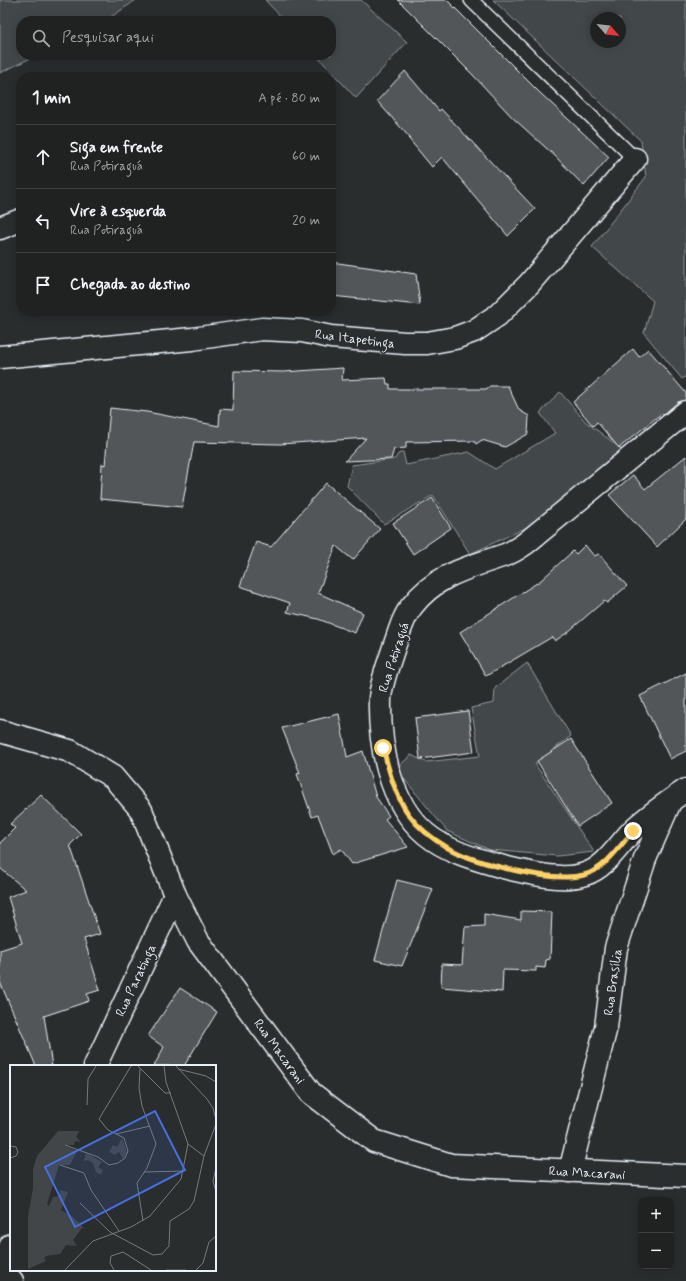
<!DOCTYPE html>
<html lang="pt">
<meta charset="utf-8">
<style>
:root{--surface:#202222;--page:#2d2f2f;--text:#f1f3f6;--muted:#a2a4a5;--line:#3d3f40}
body{margin:0;font-family:Mynerve,sans-serif;background:var(--page);color:var(--text)}
.controls{position:absolute;right:12px;bottom:12px;display:grid;overflow:hidden;border-radius:8px;box-shadow:0 2px 10px #0003}
.controls button{width:36px;height:36px;display:grid;place-items:center;padding:0;border:0;border-bottom:1px solid var(--line);background:var(--surface);color:var(--text);font:20px sans-serif}
.compass{position:absolute;left:590px;top:12px;width:36px;height:36px;border-radius:50%;background:var(--surface);box-shadow:0 2px 10px #0003;rotate:117deg}
.stop{position:absolute;width:12px;height:12px;margin:-9px;border:3px solid #ffd166;border-radius:50%;background:#fff}
.stop.end{background:#ffd166;border-color:#fff;box-shadow:0 1px 4px #0008}
.list{margin:0;padding:0;list-style:none}
h2{display:flex;justify-content:space-between;align-items:center;height:52px;margin:0;padding:0 16px;font-size:17px}
h2 small{font-size:13px;font-weight:400;color:var(--muted)}
.list li{display:grid;grid-template-columns:26px 1fr auto;gap:12px;align-items:center;box-sizing:border-box;height:64px;padding:0 16px;border-top:1px solid var(--line)}
.list b{display:block;font-size:15px;white-space:nowrap}
.list p{margin:0;font-size:13px;white-space:nowrap;color:var(--muted)}
.list em{font-size:13px;font-style:normal;color:var(--muted)}
.icon{flex:none;width:22px;height:22px;fill:none;stroke:currentColor;stroke-width:2;stroke-linecap:round;stroke-linejoin:round}
.map{position:relative;flex:none;width:686px;height:1281px;overflow:hidden}
.search{position:absolute;background:var(--surface);box-shadow:0 2px 10px #0003;left:16px;top:16px;width:320px;height:44px;display:flex;align-items:center;gap:10px;box-sizing:border-box;padding:0 14px;border-radius:16px;color:var(--muted);font-size:15px}
.panel{position:absolute;background:var(--surface);box-shadow:0 2px 10px #0003;left:16px;top:72px;width:320px;height:244px;border-radius:16px}
.map>svg:first-child{display:block}
.green{fill:#424648;stroke:#959ca0;fill-rule:evenodd}
.building{fill:#535759;stroke:#e8f1f8}
.lines{fill:none;stroke-linecap:round;stroke-linejoin:round}
.lane-casing{stroke:#e8f1f8;stroke-width:16}
.street-casing{stroke:#e8f1f8;stroke-width:25}
.secondary-casing{stroke:#e8f1f8;stroke-width:25}
.lane{stroke:#2a2d2e;stroke-width:13}
.street{stroke:#2a2d2e;stroke-width:22}
.secondary{stroke:#2a2d2e;stroke-width:22}
.route{stroke:#ffd166;stroke-width:5}
.labels{text-anchor:middle;stroke-width:3;stroke-linejoin:round;paint-order:stroke}
.street-label{font-size:13px;fill:#e8f1f8;stroke:#2a2d2e}
.inset-road{fill:none;stroke:#767b7f;stroke-width:1}
.view{fill:#466fde;fill-opacity:0.15;stroke:#466fde;stroke-width:2}
.inset-edge{fill:none;stroke:#e8f1f8;stroke-width:2}
</style>
<div class="map">
<svg width="686" height="1281" viewBox="0 0 686 1281">
<rect width="100%" height="100%" fill="#2a2d2e"/>
<filter id="ink" filterUnits="userSpaceOnUse"><feTurbulence type="fractalNoise" baseFrequency=".025" numOctaves="2"/><feDisplacementMap in="SourceGraphic" scale="8" xChannelSelector="R" yChannelSelector="G"/><feConvolveMatrix kernelMatrix="1 2 1 2 8 2 1 2 1" color-interpolation-filters="sRGB"/></filter>
<g filter="url(#ink)">
<g class="green">
<polygon points="0,0 136,0 105,21 21,21 21,55 37,55 0,73"/>
<polygon points="265,0 361,0 407,42 356,98 316,55 331,55 331,21 285,21"/>
<path d="M493,0h193v376l-4,3 -38,-46 9,-32 -61,-54 54,-70 -5,-36zM596,18h24v24h-24z"/>
<polygon points="560,392 585,421 624,451 538,522 470,554 433,495 384,524 347,486 352,465 395,459 398,454 403,452 406,465 469,452 495,469 555,433 540,413"/>
<polygon points="527,663 571,736 535,764 594,852 557,856 490,850 447,831 396,769 411,755 426,762 480,756 471,708 494,703 495,688"/>
</g>
<g class="building">
<polygon points="398,0 447,0 539,92 609,157 584,186 555,156 513,118 473,75"/>
<polygon points="405,71 439,111 441,109 535,209 508,236 442,157 432,167 409,139 410,138 377,101"/>
<polygon points="331,262 416,274 420,305 331,296"/>
<polygon points="633,349 639,357 648,349 686,393 686,400 678,402 663,415 662,413 619,448 597,422 593,426 573,402"/>
<polygon points="343,368 342,380 386,378 387,384 390,384 390,389 486,389 490,386 508,386 519,410 529,416 528,434 505,447 482,440 476,444 474,441 406,442 406,448 394,449 391,459 345,461 366,438 280,444 194,442 182,507 100,499 102,464 105,465 110,408 147,412 219,426 220,409 233,410 234,371 283,372"/>
<polygon points="686,456 686,519 657,547 609,495 633,475 645,489"/>
<polygon points="326,483 380,529 353,560 336,546 318,593 363,613 355,633 318,619 287,612 290,603 240,586 256,542 271,547"/>
<polygon points="432,498 451,528 413,554 393,523"/>
<polygon points="585,545 594,556 599,554 627,586 607,603 604,601 568,632 555,641 552,637 486,676 460,632 540,581 573,551 576,554"/>
<polygon points="686,673 686,751 670,759 640,696"/>
<polygon points="468,711 474,752 420,759 415,718"/>
<polygon points="339,714 347,757 363,751 376,797 389,816 385,819 408,847 352,864 341,849 333,854 318,815 312,817 297,774 300,773 282,728"/>
<polygon points="571,739 612,803 578,826 537,761"/>
<polygon points="41,795 81,834 70,845 100,934 84,939 100,990 87,994 89,1001 44,1016 52,1066 36,1066 0,982 0,950 22,943 8,897 26,890 0,868 0,843 15,828 10,824"/>
<polygon points="397,880 433,889 402,966 375,960"/>
<polygon points="521,911 552,912 550,959 546,960 545,968 536,967 536,971 503,970 502,992 441,987 442,964 462,965 465,927 484,926 484,914 521,920"/>
<polygon points="180,988 217,1012 184,1066 154,1066 164,1047 148,1036"/>
</g>
<g class="lines">
<defs>
<polyline id="lane" points="471,0 635,159"/>
<g id="street">
<polyline points="0,228 21,220"/>
<polyline points="0,357 192,339 262,329 302,331 331,337 405,343 427,343 455,338 474,331 498,315 529,284 635,159"/>
<path d="M686,412l-160,131c-7,5 -15,10 -24,13 -35,12 -66,19 -90,50 -9,11 -13,27 -18,41 -5,16 -13,35 -14,52 -1,46 9,104 46,135 23,19 53,26 81,34 22,5 56,14 78,6 20,-6 33,-28 47,-43 16,-15 36,-29 54,-41"/>
<polyline points="0,731 70,751 113,777 141,810 175,895 198,941 311,1093 374,1141 451,1165 686,1176"/>
<polyline points="95,1066 175,895"/>
<polyline points="570,1171 606,1027 616,948 645,859 670,802"/>
<polyline points="0,1269 11,1245"/>
</g>
<polyline id="secondary" points="0,1270 12,1281"/>
</defs>
<use href="#lane" class="lane-casing"/>
<use href="#street" class="street-casing"/>
<use href="#secondary" class="secondary-casing"/>
<use href="#lane" class="lane"/>
<use href="#street" class="street"/>
<use href="#secondary" class="secondary"/>
</g>
</g>
<g class="lines" filter="url(#ink)">
<path class="route" d="M383,748c6,23 12,47 26,67 10,14 24,24 39,33 29,16 104,35 136,27 20,-5 36,-29 49,-44"/>
</g>
<g class="labels">
<g class="street-label">
<text transform="translate(355 338) rotate(7)" y="5">Rua Itapetinga</text>
<text transform="translate(393 657) rotate(-72)" y="5">Rua Potiraguá</text>
<text transform="translate(135 980) rotate(-65)" y="5">Rua Paratinga</text>
<text transform="translate(612 982) rotate(-82)" y="5">Rua Brasília</text>
<text transform="translate(280 1051) rotate(54)" y="5">Rua Macarani</text>
<text transform="translate(587 1172) rotate(3)" y="5">Rua Macarani</text>
</g>
</g>
<g transform="translate(10 1065)">
<rect width="206" height="206" fill="#2a2d2e"/>
<path d="M48,66h21l-3,6 5,5 -6,-1 -1,4h-10l13,6 -7,14h-11l-12,39 2,2 4,-9 6,-1 1,-6 8,2 -7,18 12,7 12,12 -3,-1 -9,12 4,6 -11,-1 -6,9 -14,2 -2,2 2,3 -18,8v-52l5,-29v-19l4,-13zM112,73l5,14 -4,7 -4,-7 -4,3 -6,-3 4,-7 4,2zM76,88l16,9 -4,5 5,3 -2,5 -5,-3 -3,-9 -5,-3 -4,1z" fill="#424648"/>
<path class="inset-road" d="M128,1l27,27h6M166,1l31,33 6,9 3,12M130,4l-1,19 3,18 14,38 -9,24 -10,15 6,38M168,4l28,7 10,6M77,40l1,-26 8,-13M106,69l34,-8M178,79l16,12M55,80l33,12 11,8 9,-2 7,-5 3,-7 -4,-13 -16,-8 -9,-11 32,-53M0,81l6,1 2,5 -2,4 -6,2M50,100l24,8 7,17 28,41M206,103l-3,13 3,11M134,107l40,-1M70,138l30,29 43,23 9,-1 7,-8 1,-25 19,-12 5,-8 10,-45 12,-32M55,205l28,-29 38,-14 19,-11 31,-37 7,-35 -22,-62 -2,-16M104,205l-4,-7 1,-7 12,-4 28,18M156,205h20M186,205l7,-7 6,-21 7,-6"/>
<path class="view" d="M145,46l30,59 -110,57 -30,-60z"/>
<rect width="206" height="206" class="inset-edge"/>
</g>
</svg>
<div class="controls">
<button>+</button>
<button>−</button>
</div>
<svg class="compass" viewBox="-18 -18 36 36"><path d="M0-13l5 13h-10z" fill="#e53935"/><path d="M0 13l5-13h-10z" fill="#a2a4a5"/></svg>
<div class="stop" style="left:383px;top:748px"></div>
<div class="stop end" style="left:633px;top:831px"></div>
<div class="search"><svg class="icon" aria-label="search" viewBox="0 0 24 24"><circle cx="10" cy="10" r="6"/><path d="M15 15l6 6"/></svg>Pesquisar aqui</div>
<section class="panel">
<h2>1 min<small>A pé · 80 m</small></h2>
<ul class="list">
<li><svg class="icon" aria-label="ahead" viewBox="0 0 24 24"><path d="M12 20V5M6 11l6-6 6 6"/></svg><div><b>Siga em frente</b><p>Rua Potiraguá</p></div><em>60 m</em></li>
<li><svg class="icon" aria-label="left" viewBox="0 0 24 24"><path d="M17 20v-9H6M10 6l-5 5 5 5"/></svg><div><b>Vire à esquerda</b><p>Rua Potiraguá</p></div><em>20 m</em></li>
<li><svg class="icon" aria-label="arrive" viewBox="0 0 24 24"><path d="M6 21V4h12l-3 4 3 4H6"/></svg><div><b>Chegada ao destino</b></div></li>
</ul>
</section>
</div>
